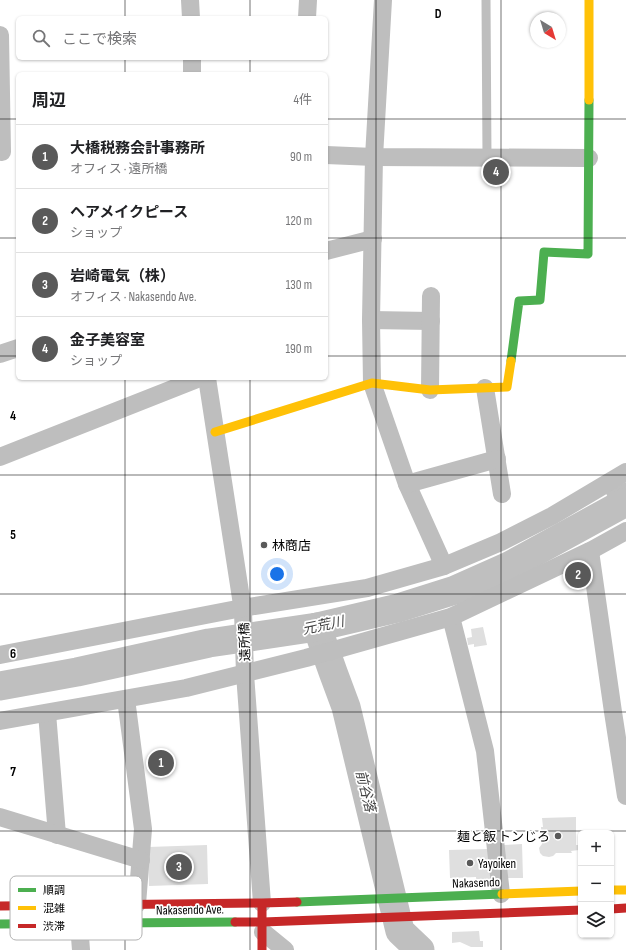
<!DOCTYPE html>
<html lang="ja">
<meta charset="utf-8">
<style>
:root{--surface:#fff;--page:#f2f2f2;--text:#202124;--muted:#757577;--line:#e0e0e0;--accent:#595959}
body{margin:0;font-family:"Sofia Sans Condensed","Noto Sans JP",sans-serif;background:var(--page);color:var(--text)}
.controls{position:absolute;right:12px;bottom:12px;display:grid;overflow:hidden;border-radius:6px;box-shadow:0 1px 3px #0004}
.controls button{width:36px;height:36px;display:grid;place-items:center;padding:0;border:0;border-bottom:1px solid var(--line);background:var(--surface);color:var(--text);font:20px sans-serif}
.compass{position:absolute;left:530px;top:12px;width:36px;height:36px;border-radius:50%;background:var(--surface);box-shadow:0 1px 3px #0004;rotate:142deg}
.you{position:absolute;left:277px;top:574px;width:14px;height:14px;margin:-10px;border:3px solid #fff;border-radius:50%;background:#1a73e8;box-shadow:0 0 0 6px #1a73e833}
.badge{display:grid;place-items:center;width:26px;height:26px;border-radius:50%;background:var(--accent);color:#fff;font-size:13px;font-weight:700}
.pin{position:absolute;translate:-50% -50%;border:2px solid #fff;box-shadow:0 1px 4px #0006}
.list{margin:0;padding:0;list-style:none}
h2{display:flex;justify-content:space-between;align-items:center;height:52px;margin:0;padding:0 16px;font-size:17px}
h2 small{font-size:13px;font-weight:400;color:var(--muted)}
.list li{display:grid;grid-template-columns:26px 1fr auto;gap:12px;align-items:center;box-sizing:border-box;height:64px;padding:0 16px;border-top:1px solid var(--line)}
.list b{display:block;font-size:15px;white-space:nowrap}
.list p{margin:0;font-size:13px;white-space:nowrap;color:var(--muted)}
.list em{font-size:13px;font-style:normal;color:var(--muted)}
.icon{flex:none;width:22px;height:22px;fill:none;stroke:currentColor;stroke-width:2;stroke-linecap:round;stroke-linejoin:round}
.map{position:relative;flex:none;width:626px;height:950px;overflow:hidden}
.search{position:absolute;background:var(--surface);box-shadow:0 1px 3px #0004;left:16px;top:16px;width:312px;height:44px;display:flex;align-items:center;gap:10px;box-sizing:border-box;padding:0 14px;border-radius:6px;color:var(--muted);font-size:15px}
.panel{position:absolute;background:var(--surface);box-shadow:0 1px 3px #0004;left:16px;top:72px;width:312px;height:308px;border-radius:6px}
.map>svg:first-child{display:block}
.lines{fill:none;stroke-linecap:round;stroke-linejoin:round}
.stream{stroke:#bfbfbf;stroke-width:5}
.river{stroke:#bfbfbf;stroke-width:29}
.building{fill:#dfdfdf}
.lane{stroke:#bebebe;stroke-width:9}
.street{stroke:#bebebe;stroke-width:18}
.fast{stroke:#4caf50;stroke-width:9}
.slow{stroke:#ffc107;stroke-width:9}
.jam{stroke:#c62828;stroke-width:9}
.grid{fill:none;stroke:#000;stroke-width:1;stroke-opacity:0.55}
.poi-dot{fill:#595959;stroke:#fff;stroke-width:1.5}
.labels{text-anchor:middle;stroke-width:3.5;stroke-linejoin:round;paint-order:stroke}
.poi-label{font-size:13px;fill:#000;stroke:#fff;text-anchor:start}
.street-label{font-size:13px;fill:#000;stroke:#fff}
.water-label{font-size:14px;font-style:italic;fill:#444;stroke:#fff}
.key{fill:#fff;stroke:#b2b2b2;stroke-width:1}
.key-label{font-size:11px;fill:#000}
.grid-label{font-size:13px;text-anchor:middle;font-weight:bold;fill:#000;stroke:#fff;stroke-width:3.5;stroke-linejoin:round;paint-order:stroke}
</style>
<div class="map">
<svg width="626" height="950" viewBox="0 0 626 950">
<rect width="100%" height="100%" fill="#fff"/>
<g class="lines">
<polyline class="stream" points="609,494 626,485"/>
<g class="river">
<polyline points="317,627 333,672 346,707 400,931 420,950"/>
<polyline points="0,686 77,672 209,643 317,627 398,608 455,590 509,566 626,502"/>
</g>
</g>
<g class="building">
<polygon points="585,567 587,580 571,582 570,571 575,568"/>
<polygon points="483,627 487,645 474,647 474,644 468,645 467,638 472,637 471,629"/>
<polygon points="576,817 576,845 578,845 579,850 571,851 572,853 556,853 553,856 549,857 543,856 540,853 539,848 542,844 541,827 543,827 542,818"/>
<polygon points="522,844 523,878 504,878 503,845"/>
<polygon points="207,845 208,884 149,886 148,847"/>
<polygon points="489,849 490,879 476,879 476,877 450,878 449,850"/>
<polygon points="479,931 480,941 483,941 483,947 471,947 460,942 452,943 452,932"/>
</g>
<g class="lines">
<polyline class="lane" points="486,0 487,157"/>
<g class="street">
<polyline points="190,0 191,18"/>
<polyline points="383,0 374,157 371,320 372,383 407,484 444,566"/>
<polyline points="307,18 308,0"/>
<polyline points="0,35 2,152"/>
<polyline points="192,58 192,74"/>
<polyline points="326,155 374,157 589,158"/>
<polyline points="326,251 373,239"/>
<polyline points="371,320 431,321"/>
<polyline points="0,354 18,348"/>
<polyline points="207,378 243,611 245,674 262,903"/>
<polyline points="485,388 502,494"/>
<polyline points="430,390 431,296"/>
<polyline points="0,457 200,378"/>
<polyline points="407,484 497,459"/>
<polyline points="590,551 613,712 626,796"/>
<polyline points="451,617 485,751 501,894"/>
<polyline points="0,655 242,608 367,588 444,566 501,542 552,516 626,472"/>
<polyline points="126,699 143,829 137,904"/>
<polyline points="47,713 57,835"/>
<polyline points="0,721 186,688 306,658 451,617 590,551 626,531"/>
<polyline points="0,817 141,860"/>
<polyline points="79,924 81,950"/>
<polyline points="263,932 285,950"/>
</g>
<g class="fast">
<polyline points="511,361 519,301 540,300 544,252 588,254 589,100"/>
<polyline points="297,902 502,894"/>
<polyline points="0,924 235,922"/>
</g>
<g class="slow">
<polyline points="589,100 589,0"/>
<polyline points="215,432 372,383 430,390 507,387 511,361"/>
<polyline points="611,890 626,890"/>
<polyline points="502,894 581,891"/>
</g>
<g class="jam">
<polyline points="262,904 262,950"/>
<polyline points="0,906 262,903 297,902"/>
<polyline points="611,909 626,908"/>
<polyline points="235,922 263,922 581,910"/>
</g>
</g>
<path class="grid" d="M125,0v18M250,0v18M376,0v950M501,0v950M125,58v16M250,58v16M0,119h18M326,119h300M0,238h18M326,238h300M0,356h18M326,356h300M125,378v572M250,378v572M0,475h626M0,594h626M0,712h626M0,831h626"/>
<g class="poi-dot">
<circle cx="264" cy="545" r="4"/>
<circle cx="558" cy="836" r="4"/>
<circle cx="470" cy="863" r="4"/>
</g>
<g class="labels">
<g class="poi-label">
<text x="272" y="550">林商店</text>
<text x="550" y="841" text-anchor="end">麺と飯 トンじろ</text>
<text x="478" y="868">Yayoiken</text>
</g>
<g class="street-label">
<text transform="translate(244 642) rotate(-92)" y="5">遠所橋</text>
<text transform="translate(476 882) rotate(-2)" y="5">Nakasendo</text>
<text transform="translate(190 909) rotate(-1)" y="5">Nakasendo Ave.</text>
</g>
<g class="water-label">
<text transform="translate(323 625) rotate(-12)" y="5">元荒川</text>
<text transform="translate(366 791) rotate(76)" y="5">前谷落</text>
</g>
</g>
<rect x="10" y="876" width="132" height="64" rx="6" class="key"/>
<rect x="18" y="888" width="18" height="4" fill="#4caf50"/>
<rect x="18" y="906" width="18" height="4" fill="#ffc107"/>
<rect x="18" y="924" width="18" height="4" fill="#c62828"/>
<g class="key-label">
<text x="43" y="894">順調</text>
<text x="43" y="912">混雑</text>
<text x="43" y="930">渋滞</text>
</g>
<g class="grid-label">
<text x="438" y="18">D</text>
<text x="13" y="420">4</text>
<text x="13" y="539">5</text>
<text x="13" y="658">6</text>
<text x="13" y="776">7</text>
</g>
</svg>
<div class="controls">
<button>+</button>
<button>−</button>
<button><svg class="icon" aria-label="layers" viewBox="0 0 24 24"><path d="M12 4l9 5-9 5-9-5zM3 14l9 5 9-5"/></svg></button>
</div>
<svg class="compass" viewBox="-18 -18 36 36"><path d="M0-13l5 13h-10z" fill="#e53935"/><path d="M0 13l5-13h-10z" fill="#757577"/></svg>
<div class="you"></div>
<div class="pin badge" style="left:161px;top:763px">1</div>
<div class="pin badge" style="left:578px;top:575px">2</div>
<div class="pin badge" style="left:179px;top:867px">3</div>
<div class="pin badge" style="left:496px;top:172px">4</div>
<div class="search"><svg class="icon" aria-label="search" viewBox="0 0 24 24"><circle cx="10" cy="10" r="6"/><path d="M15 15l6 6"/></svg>ここで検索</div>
<section class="panel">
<h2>周辺<small>4件</small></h2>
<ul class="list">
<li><span class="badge">1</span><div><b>大橋税務会計事務所</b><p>オフィス · 遠所橋</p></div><em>90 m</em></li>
<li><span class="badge">2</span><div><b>ヘアメイクピース</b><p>ショップ</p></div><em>120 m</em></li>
<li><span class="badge">3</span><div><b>岩崎電気（株）</b><p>オフィス · Nakasendo Ave.</p></div><em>130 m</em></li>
<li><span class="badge">4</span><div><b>金子美容室</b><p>ショップ</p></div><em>190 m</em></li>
</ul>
</section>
</div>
